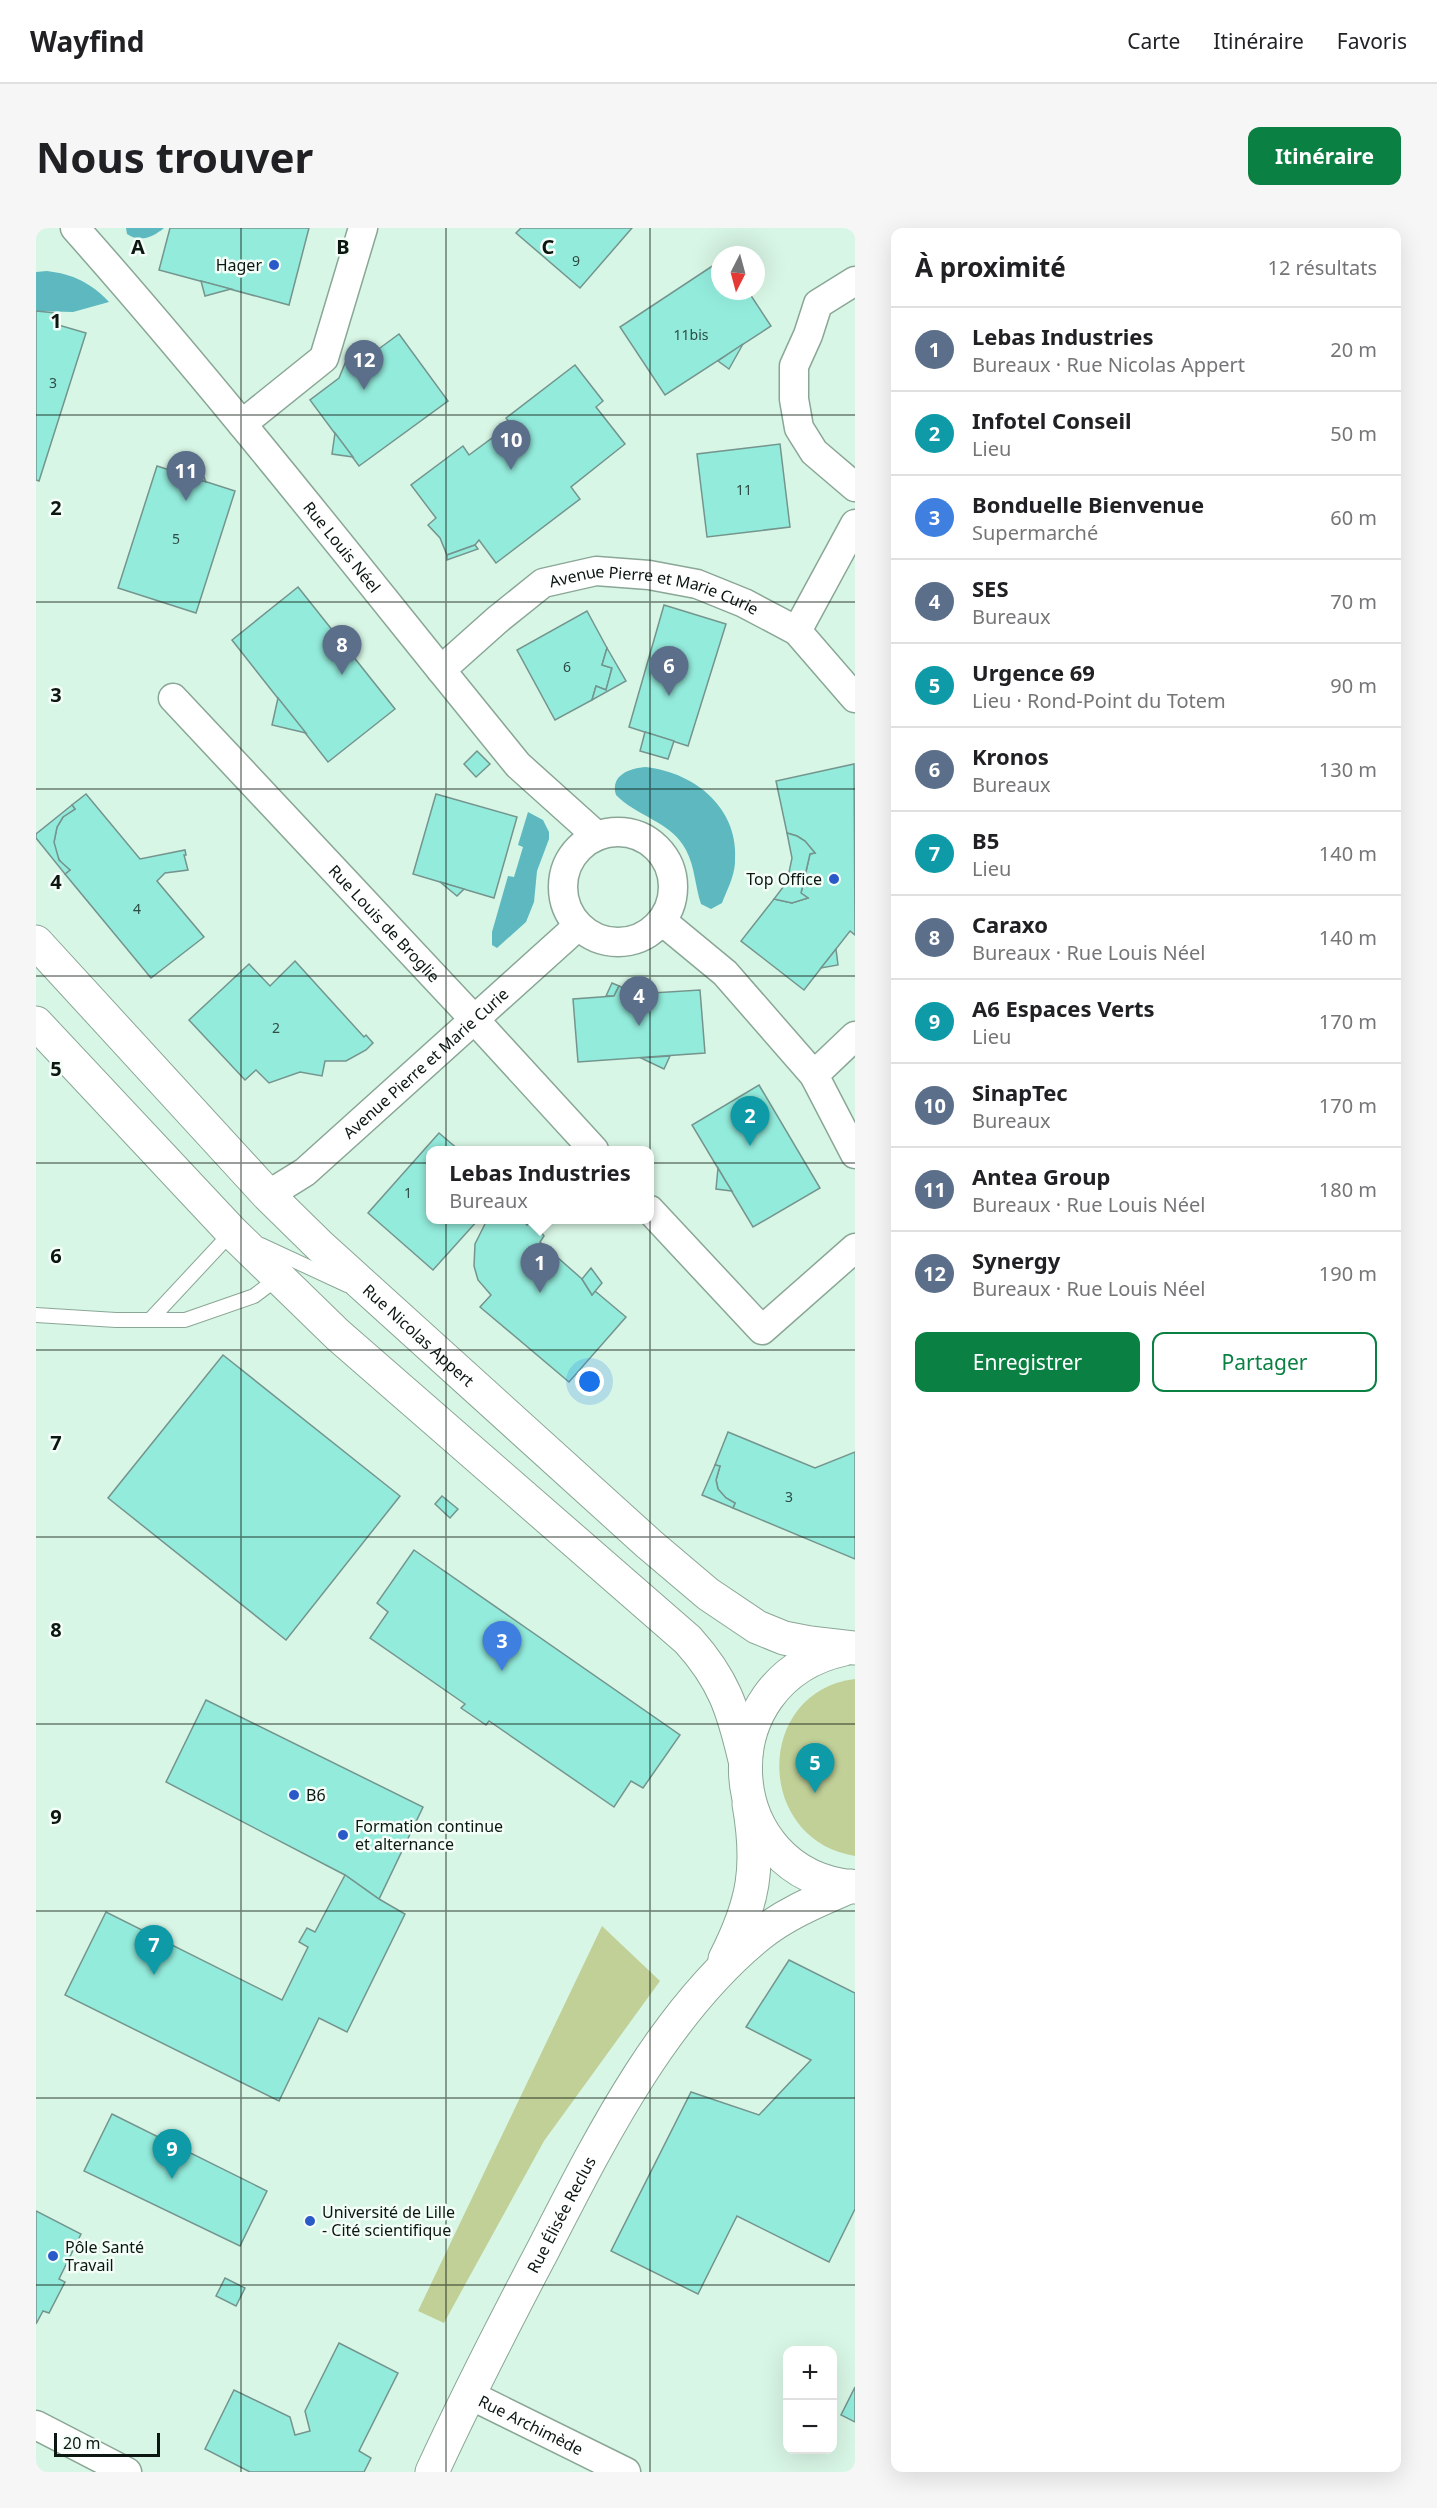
<!DOCTYPE html>
<html lang="fr">
<meta charset="utf-8">
<style>
:root{--surface:#fff;--page:#f6f6f6;--text:#202124;--muted:#757577;--line:#e0e0e0;--accent:#0b8043}
body{margin:0;font-family:"Noto Sans",sans-serif;background:var(--page);color:var(--text)}
.controls{position:absolute;right:18px;bottom:18px;display:grid;overflow:hidden;border-radius:12px;box-shadow:0 6px 24px #0002}
.controls button{width:54px;height:54px;display:grid;place-items:center;padding:0;border:0;border-bottom:2px solid var(--line);background:var(--surface);color:var(--text);font:30px sans-serif}
.compass{position:absolute;left:675px;top:18px;width:54px;height:54px;border-radius:50%;background:var(--surface);box-shadow:0 6px 24px #0002;rotate:186deg}
.scale{position:absolute;left:18px;bottom:15px;width:106px;box-sizing:border-box;padding-left:6px;border:3px solid #0c1711;border-top:0;font-size:16px;line-height:21px;white-space:nowrap;color:#0c1711;-webkit-text-stroke:4px #f2fef7;paint-order:stroke}
.you{position:absolute;left:554px;top:1154px;width:21px;height:21px;margin:-15px;border:4px solid #fff;border-radius:50%;background:#1a73e8;box-shadow:0 0 0 9px #1a73e833}
.badge{display:grid;place-items:center;width:39px;height:39px;border-radius:50%;background:var(--accent);color:#fff;font-size:20px;font-weight:700}
.pin{position:absolute;translate:-50% -50px;filter:drop-shadow(0 2px 3px #0008)}
.pin::after{content:'';position:absolute;top:32px;width:21px;height:18px;background:inherit;clip-path:polygon(0 0,100% 0,50% 100%)}
.popup{position:absolute;left:390px;top:918px;width:228px;height:78px;box-sizing:border-box;display:grid;place-content:center;border-radius:12px;background:var(--surface);filter:drop-shadow(0 2px 4px #0005);font-size:20px;white-space:nowrap;color:var(--muted)}
.popup b{font-size:22px;color:var(--text)}
.popup::after{content:'';position:absolute;left:50%;top:100%;margin-left:-12px;border:12px solid transparent;border-top-color:var(--surface)}
.list{margin:0;padding:0;list-style:none}
h2{display:flex;justify-content:space-between;align-items:center;height:78px;margin:0;padding:0 24px;font-size:26px}
h2 small{font-size:20px;font-weight:400;color:var(--muted)}
.list li{display:grid;grid-template-columns:39px 1fr auto;gap:18px;align-items:center;box-sizing:border-box;height:84px;padding:0 24px;border-top:2px solid var(--line)}
.list b{display:block;font-size:22px;white-space:nowrap}
.list p{margin:0;font-size:20px;white-space:nowrap;color:var(--muted)}
.list em{font-size:20px;font-style:normal;color:var(--muted)}
.actions{display:flex;gap:12px;padding:18px 24px}
.actions a{flex:1;padding:14px 0;border:2px solid var(--accent);border-radius:12px;text-align:center;font-size:21px;color:var(--accent)}
.actions .main{background:var(--accent);color:#fff}
.map{position:relative;flex:none;width:819px;height:2244px;overflow:hidden;border-radius:12px}
header{display:flex;align-items:center;gap:36px;box-sizing:border-box;height:84px;padding:0 30px;background:var(--surface);border-bottom:2px solid var(--line)}
header strong{font-size:28px}
nav{display:flex;gap:33px;margin-inline-start:auto;font-size:21px}
.intro{display:flex;align-items:center;justify-content:space-between;box-sizing:border-box;height:144px;padding:0 36px}
h1{margin:0;font-size:42px}
.button{padding:15px 27px;border-radius:12px;background:var(--accent);color:#fff;font-size:21px;font-weight:700}
main{display:flex;gap:36px;padding:0 36px}
aside{flex:1;background:var(--surface);border-radius:12px;box-shadow:0 6px 24px #0002}
.map>svg:first-child{display:block}
.green{fill:#c1d097}
.water{fill:#5db8bf}
.building{fill:#93ebdb;stroke:#74958e;stroke-width:1.5}
.lines{fill:none;stroke-linecap:round;stroke-linejoin:round}
.service-casing{stroke:#8aa696;stroke-width:16}
.minor-casing{stroke:#8aa696;stroke-width:31}
.tertiary-casing{stroke:#8aa696;stroke-width:35}
.secondary-casing{stroke:#8aa696;stroke-width:35}
.service{stroke:#fff;stroke-width:14}
.minor{stroke:#fff;stroke-width:28}
.tertiary{stroke:#fff;stroke-width:33}
.secondary{stroke:#fff;stroke-width:33}
.grid{fill:none;stroke:#0c1711;stroke-width:1.5;stroke-opacity:0.55}
.poi-dot{fill:#2a59c8;stroke:#f2fef7;stroke-width:2}
.labels{text-anchor:middle;stroke-width:5;stroke-linejoin:round;paint-order:stroke}
.number-label{font-size:14px;fill:#2e4c44}
.poi-label{font-size:16px;fill:#0c1711;stroke:#f2fef7;text-anchor:start}
.street-label{font-size:16px;fill:#0c1711;stroke:#f2fef7}
.grid-label{font-size:20px;text-anchor:middle;font-weight:bold;fill:#0c1711;stroke:#f2fef7;stroke-width:5;stroke-linejoin:round;paint-order:stroke}
</style>
<header>
<strong>Wayfind</strong>
<nav><a>Carte</a><a>Itinéraire</a><a>Favoris</a></nav>
</header>
<div class="intro"><h1>Nous trouver</h1><a class="button">Itinéraire</a></div>
<main>
<div class="map">
<svg width="819" height="2244" viewBox="0 0 819 2244">
<rect width="100%" height="100%" fill="#d8f6e5"/>
<g class="green">
<path d="M819,1451v177c-101,-16 -101,-165 0,-177z"/>
<polygon points="566,1698 624,1753 508,1913 408,2095 382,2083"/>
</g>
<g class="water">
<path d="M90,0h38c-11,9 -24,15 -37,6z"/>
<path d="M11,43c26,3 44,12 62,31l-36,10 -37,-1v-39z"/>
<path d="M610,539c50,6 94,42 89,96 -1,14 -8,27 -13,40l-11,6 -10,-5c-6,-18 -6,-37 -15,-54 -14,-28 -50,-34 -70,-55 -6,-20 14,-27 30,-28z"/>
<polygon points="492,584 507,592 513,604 513,611 501,643 498,674 490,694 461,720 456,717 456,704 472,648 478,649 487,619 482,617"/>
</g>
<g class="building">
<polygon points="134,0 273,0 253,77 123,42"/>
<polygon points="485,0 596,0 544,60 480,5"/>
<polygon points="684,33 684,63 712,63 735,98 629,167 584,99"/>
<polygon points="165,53 195,61 169,68"/>
<polygon points="0,83 20,85 19,96 50,105 3,253 0,252"/>
<polygon points="363,106 412,173 323,238 274,172 303,150 312,128 325,134"/>
<polygon points="707,116 693,141 682,133"/>
<polygon points="539,137 567,173 560,179 589,216 535,259 544,271 460,335 443,312 439,317 411,327 404,310 392,297 400,290 375,257 427,218 433,227 475,196 470,190"/>
<polygon points="299,205 317,229 296,226"/>
<polygon points="744,216 754,299 671,309 661,226"/>
<polygon points="121,238 199,263 160,385 82,360"/>
<polygon points="154,243 167,247 170,254 150,247"/>
<polygon points="439,317 442,321 411,332 411,327"/>
<polygon points="262,359 359,481 292,534 196,412"/>
<polygon points="628,377 690,396 652,518 593,499"/>
<polygon points="551,383 571,420 566,437 576,440 570,462 560,458 556,472 519,492 481,422"/>
<polygon points="571,420 590,453 556,472 560,458 570,462 576,440 566,437"/>
<polygon points="242,470 270,505 236,497"/>
<polygon points="609,504 638,513 632,531 604,523"/>
<polygon points="441,523 454,536 440,549 428,536"/>
<polygon points="818,536 819,707 814,703 768,762 705,713 738,671 756,675 772,670 765,665 774,626 779,625 769,613 761,608 751,605 740,553"/>
<polygon points="50,566 104,631 149,622 150,627 148,627 152,642 129,645 121,653 168,709 115,750 29,646 34,642 25,635 19,623 18,614 21,599 27,589 39,581 36,577"/>
<polygon points="400,566 481,589 458,670 377,646"/>
<polygon points="36,577 39,581 27,589 21,599 18,614 23,632 34,642 29,646 0,610 0,606"/>
<polygon points="751,605 761,608 769,613 779,625 774,626 765,665 772,670 756,675 738,671 751,654 756,630"/>
<polygon points="404,654 428,661 421,668"/>
<polygon points="800,721 802,737 785,740"/>
<polygon points="259,733 328,809 330,807 337,815 330,822 310,833 289,833 286,848 264,844 233,855 220,842 209,852 153,792 213,736 234,758"/>
<polygon points="576,755 583,758 578,768 570,768"/>
<polygon points="583,758 600,766 664,762 669,825 542,834 537,771 578,768"/>
<polygon points="634,828 628,841 605,830"/>
<polygon points="723,857 784,960 717,999 656,897"/>
<polygon points="403,905 423,922 394,922 394,992 442,992 397,1042 332,985"/>
<polygon points="682,940 689,952 696,963 680,961"/>
<polygon points="451,992 487,992 491,997 498,993 508,1008 504,1014 546,1051 556,1067 559,1063 590,1089 533,1154 444,1079 455,1067 442,1052 438,1038 439,1016"/>
<polygon points="555,1040 566,1055 556,1067 546,1051"/>
<polygon points="187,1127 364,1268 250,1412 72,1270"/>
<polygon points="692,1204 779,1240 819,1224 819,1331 697,1280 699,1275 690,1270 682,1261 680,1252 684,1238 679,1237"/>
<polygon points="679,1237 684,1238 680,1252 682,1261 690,1270 699,1275 697,1280 666,1267"/>
<polygon points="406,1268 422,1281 414,1290 399,1276"/>
<polygon points="378,1322 644,1507 607,1560 595,1553 578,1579 453,1493 450,1497 425,1480 429,1476 334,1410 352,1384 341,1375"/>
<polygon points="170,1472 387,1579 343,1671 309,1647 130,1554"/>
<polygon points="309,1647 343,1671 369,1686 311,1804 283,1790 243,1873 29,1767 70,1684 246,1772 272,1719 263,1714 271,1700 279,1704"/>
<polygon points="753,1732 819,1765 819,1981 793,2034 701,1988 662,2066 575,2023 655,1864 723,1887 775,1832 710,1799"/>
<polygon points="76,1886 231,1963 204,2018 48,1943"/>
<polygon points="0,1983 45,2006 23,2051 29,2054 13,2085 7,2083 0,2096"/>
<polygon points="189,2050 209,2060 200,2078 180,2068"/>
<polygon points="303,2115 362,2145 323,2223 335,2230 328,2244 214,2244 169,2221 198,2162 254,2189 259,2207 274,2203 269,2183"/>
<polygon points="819,2159 819,2194 805,2187"/>
</g>
<g class="lines">
<defs>
<g id="service">
<polyline points="225,1017 311,1057"/>
<polyline points="0,1087 80,1092 149,1092 218,1068 242,1050"/>
<polyline points="114,1092 196,1004"/>
</g>
<g id="minor">
<path id="s1" d="M39,0c127,143 246,293 366,442"/>
<polyline points="819,53 782,76 772,107 758,138 758,171 763,200 778,224 819,259"/>
<polyline points="206,196 288,130 327,0"/>
<polyline points="761,403 819,296"/>
<path id="s2" d="M137,470l300,320 121,132"/>
<circle cx="582" cy="659" r="55"/>
<path id="s3" d="M561,608l-79,-71 -77,-95 56,-50 46,-37 53,-12 53,4 48,9 47,19 53,28 58,67"/>
<polyline points="626,693 689,745 778,847"/>
<polyline points="819,808 778,847 819,926"/>
<path id="s4" d="M232,967l37,-23 273,-246"/>
<polyline points="614,982 726,1102 819,1020"/>
<path id="s5" d="M432,2166l158,78"/>
<polyline points="0,2197 91,2244"/>
</g>
<g id="tertiary">
<path d="M689,1731c29,-57 35,-92 24,-155"/>
<path id="s6" d="M396,2244c35,-76 73,-150 112,-224 56,-109 118,-234 215,-313 27,-22 60,-35 92,-49"/>
</g>
<g id="secondary">
<path id="s7" d="M0,714l232,253 52,51 329,298 59,50 49,33 27,11 26,5 45,5"/>
<path d="M0,795l195,208 107,104 350,305c36,40 45,69 57,120"/>
<path d="M808,1421c-139,30 -127,227 11,238"/>
</g>
</defs>
<use href="#service" class="service-casing"/>
<use href="#minor" class="minor-casing"/>
<use href="#tertiary" class="tertiary-casing"/>
<use href="#secondary" class="secondary-casing"/>
<use href="#service" class="service"/>
<use href="#minor" class="minor"/>
<use href="#tertiary" class="tertiary"/>
<use href="#secondary" class="secondary"/>
</g>
<path class="grid" d="M205,0v2244M410,0v2244M614,0v2244M0,187h819M0,374h819M0,561h819M0,748h819M0,935h819M0,1122h819M0,1309h819M0,1496h819M0,1683h819M0,1870h819M0,2057h819"/>
<g class="poi-dot">
<circle cx="238" cy="37" r="6"/>
<circle cx="798" cy="651" r="6"/>
<circle cx="258" cy="1567" r="6"/>
<circle cx="307" cy="1607" r="6"/>
<circle cx="274" cy="1993" r="6"/>
<circle cx="17" cy="2028" r="6"/>
</g>
<g class="labels">
<g class="number-label">
<text x="540" y="38">9</text>
<text x="655" y="112">11bis</text>
<text x="17" y="160">3</text>
<text x="708" y="267">11</text>
<text x="140" y="316">5</text>
<text x="531" y="444">6</text>
<text x="101" y="686">4</text>
<text x="240" y="805">2</text>
<text x="372" y="970">1</text>
<text x="753" y="1274">3</text>
</g>
<g class="poi-label">
<text x="226" y="43" text-anchor="end">Hager</text>
<text x="786" y="657" text-anchor="end">Top Office</text>
<text x="270" y="1573">B6</text>
<text x="319" y="1604">Formation continue<tspan x="319" dy="18">et alternance</tspan></text>
<text x="286" y="1990">Université de Lille<tspan x="286" dy="18">‐ Cité scientifique</tspan></text>
<text x="29" y="2025">Pôle Santé<tspan x="29" dy="18">Travail</tspan></text>
</g>
<g class="street-label">
<text dy="6" stroke="none"><textPath href="#s1" startOffset="416">Rue Louis Néel</textPath></text>
<text dy="6" stroke="none"><textPath href="#s3" startOffset="477">Avenue Pierre et Marie Curie</textPath></text>
<text dy="6" stroke="none"><textPath href="#s2" startOffset="309">Rue Louis de Broglie</textPath></text>
<text dy="6" stroke="none"><textPath href="#s4" startOffset="206">Avenue Pierre et Marie Curie</textPath></text>
<text dy="6" stroke="none"><textPath href="#s7" startOffset="549">Rue Nicolas Appert</textPath></text>
<text dy="6" stroke="none"><textPath href="#s6" startOffset="288">Rue Élisée Reclus</textPath></text>
<text dy="6" stroke="none"><textPath href="#s5" startOffset="70">Rue Archimède</textPath></text>
</g>
</g>
<g class="grid-label">
<text x="102" y="26">A</text>
<text x="307" y="26">B</text>
<text x="512" y="26">C</text>
<text x="20" y="100">1</text>
<text x="20" y="287">2</text>
<text x="20" y="474">3</text>
<text x="20" y="661">4</text>
<text x="20" y="848">5</text>
<text x="20" y="1035">6</text>
<text x="20" y="1222">7</text>
<text x="20" y="1409">8</text>
<text x="20" y="1596">9</text>
</g>
</svg>
<div class="controls">
<button>+</button>
<button>−</button>
</div>
<svg class="compass" viewBox="-18 -18 36 36"><path d="M0-13l5 13h-10z" fill="#e53935"/><path d="M0 13l5-13h-10z" fill="#757577"/></svg>
<div class="scale">20 m</div>
<div class="you"></div>
<div class="pin badge" style="left:504px;top:1065px;background:#5c6f8a">1</div>
<div class="popup"><b>Lebas Industries</b>Bureaux</div>
<div class="pin badge" style="left:714px;top:918px;background:#0f9aa8">2</div>
<div class="pin badge" style="left:466px;top:1443px;background:#3f7fe0">3</div>
<div class="pin badge" style="left:603px;top:798px;background:#5c6f8a">4</div>
<div class="pin badge" style="left:779px;top:1565px;background:#0f9aa8">5</div>
<div class="pin badge" style="left:633px;top:468px;background:#5c6f8a">6</div>
<div class="pin badge" style="left:118px;top:1747px;background:#0f9aa8">7</div>
<div class="pin badge" style="left:306px;top:447px;background:#5c6f8a">8</div>
<div class="pin badge" style="left:136px;top:1951px;background:#0f9aa8">9</div>
<div class="pin badge" style="left:475px;top:242px;background:#5c6f8a">10</div>
<div class="pin badge" style="left:150px;top:273px;background:#5c6f8a">11</div>
<div class="pin badge" style="left:328px;top:162px;background:#5c6f8a">12</div>
</div>
<aside>
<h2>À proximité<small>12 résultats</small></h2>
<ul class="list">
<li><span class="badge" style="background:#5c6f8a">1</span><div><b>Lebas Industries</b><p>Bureaux · Rue Nicolas Appert</p></div><em>20 m</em></li>
<li><span class="badge" style="background:#0f9aa8">2</span><div><b>Infotel Conseil</b><p>Lieu</p></div><em>50 m</em></li>
<li><span class="badge" style="background:#3f7fe0">3</span><div><b>Bonduelle Bienvenue</b><p>Supermarché</p></div><em>60 m</em></li>
<li><span class="badge" style="background:#5c6f8a">4</span><div><b>SES</b><p>Bureaux</p></div><em>70 m</em></li>
<li><span class="badge" style="background:#0f9aa8">5</span><div><b>Urgence 69</b><p>Lieu · Rond-Point du Totem</p></div><em>90 m</em></li>
<li><span class="badge" style="background:#5c6f8a">6</span><div><b>Kronos</b><p>Bureaux</p></div><em>130 m</em></li>
<li><span class="badge" style="background:#0f9aa8">7</span><div><b>B5</b><p>Lieu</p></div><em>140 m</em></li>
<li><span class="badge" style="background:#5c6f8a">8</span><div><b>Caraxo</b><p>Bureaux · Rue Louis Néel</p></div><em>140 m</em></li>
<li><span class="badge" style="background:#0f9aa8">9</span><div><b>A6 Espaces Verts</b><p>Lieu</p></div><em>170 m</em></li>
<li><span class="badge" style="background:#5c6f8a">10</span><div><b>SinapTec</b><p>Bureaux</p></div><em>170 m</em></li>
<li><span class="badge" style="background:#5c6f8a">11</span><div><b>Antea Group</b><p>Bureaux · Rue Louis Néel</p></div><em>180 m</em></li>
<li><span class="badge" style="background:#5c6f8a">12</span><div><b>Synergy</b><p>Bureaux · Rue Louis Néel</p></div><em>190 m</em></li>
</ul>
<div class="actions"><a class="main">Enregistrer</a><a>Partager</a></div>
</aside>
</main>
